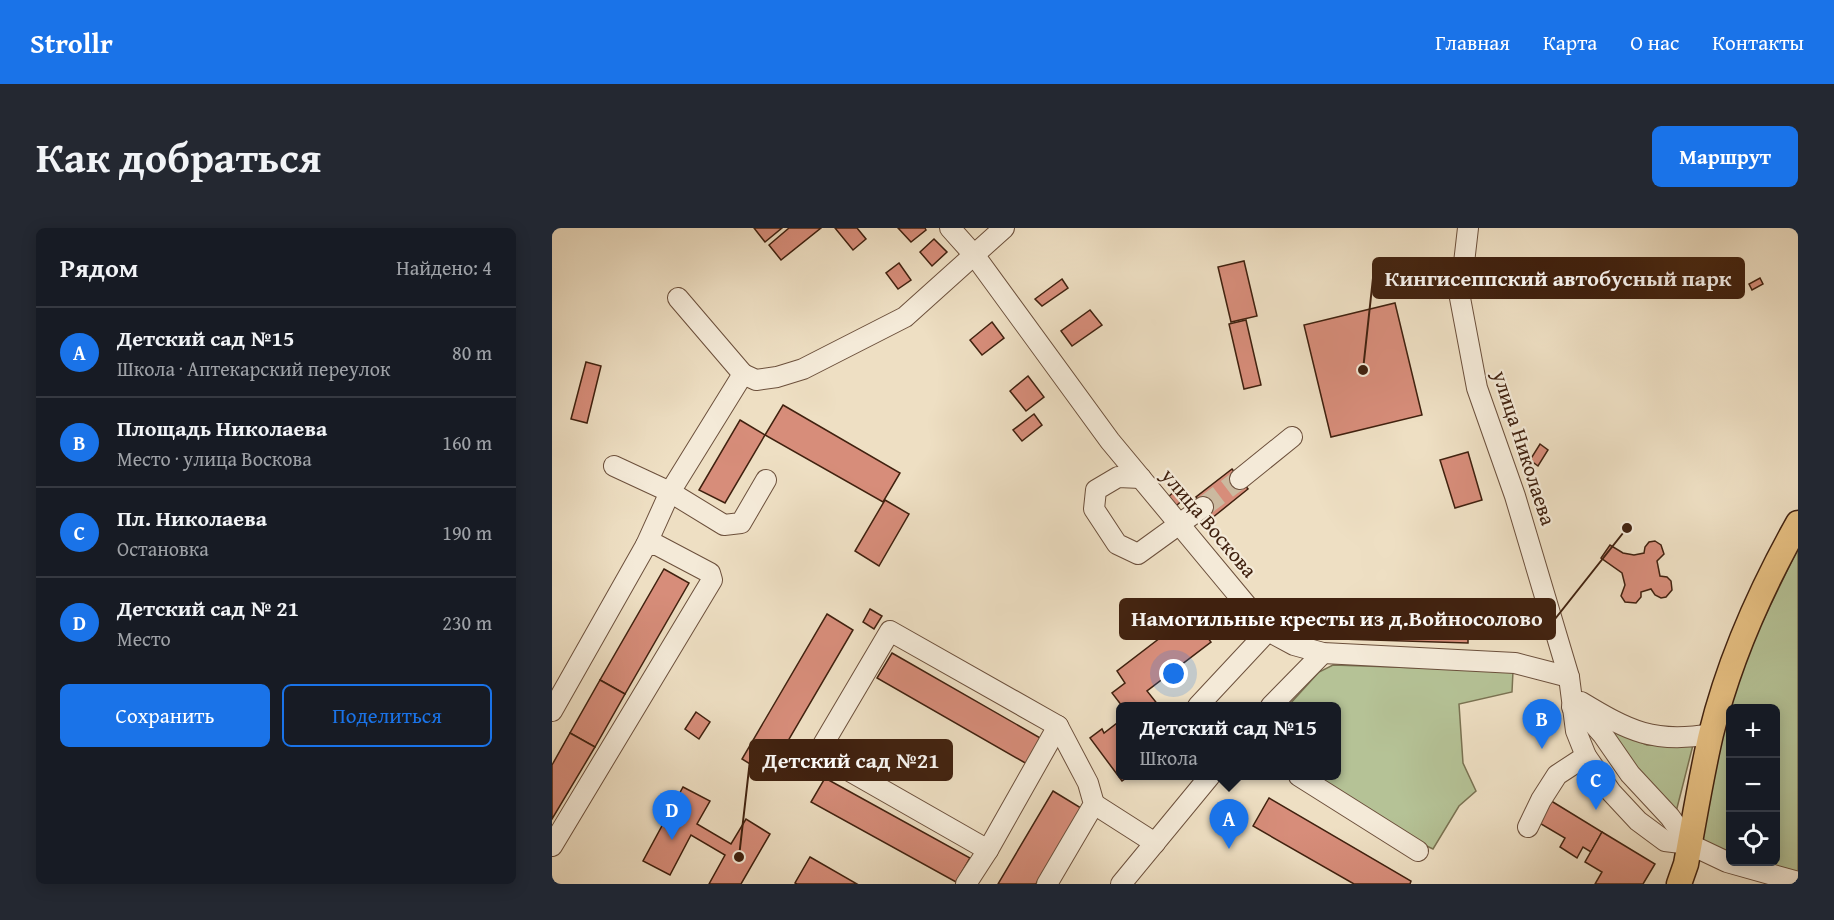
<!DOCTYPE html>
<html lang="ru">
<meta charset="utf-8">
<style>
:root{--surface:#171b24;--page:#242831;--text:#f1f3f6;--muted:#9ea1a6;--line:#363941;--accent:#1a73e8}
body{margin:0;font-family:"Gentium Book Plus",serif;background:var(--page);color:var(--text)}
.controls{position:absolute;right:18px;bottom:18px;display:grid;overflow:hidden;border-radius:9px;box-shadow:0 3px 15px #0003}
.controls button{width:54px;height:54px;display:grid;place-items:center;padding:0;border:0;border-bottom:2px solid var(--line);background:var(--surface);color:var(--text);font:30px sans-serif}
.you{position:absolute;left:622px;top:446px;width:21px;height:21px;margin:-15px;border:4px solid #fff;border-radius:50%;background:#1a73e8;box-shadow:0 0 0 9px #1a73e833}
.badge{display:grid;place-items:center;width:39px;height:39px;border-radius:50%;background:var(--accent);color:#fff;font-size:20px;font-weight:700}
.pin{position:absolute;translate:-50% -50px;filter:drop-shadow(0 2px 3px #0008)}
.pin::after{content:'';position:absolute;top:32px;width:21px;height:18px;background:inherit;clip-path:polygon(0 0,100% 0,50% 100%)}
.popup{position:absolute;left:564px;top:474px;width:225px;height:78px;box-sizing:border-box;display:grid;place-content:center;border-radius:9px;background:var(--surface);filter:drop-shadow(0 2px 4px #0005);font-size:20px;white-space:nowrap;color:var(--muted)}
.popup b{font-size:22px;color:var(--text)}
.popup::after{content:'';position:absolute;left:50%;top:100%;margin-left:-12px;border:12px solid transparent;border-top-color:var(--surface)}
.list{margin:0;padding:0;list-style:none}
h2{display:flex;justify-content:space-between;align-items:center;height:78px;margin:0;padding:0 24px;font-size:26px}
h2 small{font-size:20px;font-weight:400;color:var(--muted)}
.list li{display:grid;grid-template-columns:39px 1fr auto;gap:18px;align-items:center;box-sizing:border-box;height:90px;padding:0 24px;border-top:2px solid var(--line)}
.list b{display:block;font-size:22px;white-space:nowrap}
.list p{margin:0;font-size:20px;white-space:nowrap;color:var(--muted)}
.list em{font-size:20px;font-style:normal;color:var(--muted)}
.actions{display:flex;gap:12px;padding:18px 24px}
.actions a{flex:1;padding:14px 0;border:2px solid var(--accent);border-radius:9px;text-align:center;font-size:21px;color:var(--accent)}
.actions .main{background:var(--accent);color:#fff}
.icon{flex:none;width:33px;height:33px;fill:none;stroke:currentColor;stroke-width:2;stroke-linecap:round;stroke-linejoin:round}
.map{position:relative;flex:none;width:1246px;height:656px;overflow:hidden;border-radius:9px}
header{display:flex;align-items:center;gap:36px;box-sizing:border-box;height:84px;padding:0 30px;background:var(--accent);color:#fff}
header strong{font-size:28px}
nav{display:flex;gap:33px;margin-inline-start:auto;font-size:21px}
.intro{display:flex;align-items:center;justify-content:space-between;box-sizing:border-box;height:144px;padding:0 36px}
h1{margin:0;font-size:42px}
.button{padding:15px 27px;border-radius:9px;background:var(--accent);color:#fff;font-size:21px;font-weight:700}
main{display:flex;gap:36px;padding:0 36px}
aside{flex:1;background:var(--surface);border-radius:9px;box-shadow:0 3px 15px #0003}
.map>svg:first-child{display:block}
.green{fill:#b5c296;stroke:#7a7252;stroke-width:1.5}
.building{fill:#d78d7a;stroke:#40210f;stroke-width:1.5}
.lines{fill:none;stroke-linecap:round;stroke-linejoin:round}
.minor-tunnel{stroke:#cbb99f;stroke-width:20;stroke-dasharray:20 10;stroke-linecap:butt}
.minor-casing{stroke:#6c503c;stroke-width:22}
.major-casing{stroke:#40210f;stroke-width:27}
.minor{stroke:#f4ead8;stroke-width:20}
.major{stroke:#e7c082;stroke-width:24}
.labels{text-anchor:middle;stroke-width:4.5;stroke-linejoin:round;paint-order:stroke}
.street-label{font-size:21px;fill:#40210f;stroke:#f4ead8}
.leader{fill:none;stroke:#40210f;stroke-width:2}
.callout-dot{fill:#40210f;stroke:#f4ead8;stroke-width:2}
.callout{fill:#40210f;stroke:#40210f;stroke-width:2}
.callout-label{font-size:22px;text-anchor:middle;font-weight:bold;fill:#fff}
</style>
<header>
<strong>Strollr</strong>
<nav><a>Главная</a><a>Карта</a><a>О нас</a><a>Контакты</a></nav>
</header>
<div class="intro"><h1>Как добраться</h1><a class="button">Маршрут</a></div>
<main>
<aside>
<h2>Рядом<small>Найдено: 4</small></h2>
<ul class="list">
<li><span class="badge">A</span><div><b>Детский сад №15</b><p>Школа · Аптекарский переулок</p></div><em>80 m</em></li>
<li><span class="badge">B</span><div><b>Площадь Николаева</b><p>Место · улица Воскова</p></div><em>160 m</em></li>
<li><span class="badge">C</span><div><b>Пл. Николаева</b><p>Остановка</p></div><em>190 m</em></li>
<li><span class="badge">D</span><div><b>Детский сад № 21</b><p>Место</p></div><em>230 m</em></li>
</ul>
<div class="actions"><a class="main">Сохранить</a><a>Поделиться</a></div>
</aside>
<div class="map">
<svg width="1246" height="656" viewBox="0 0 1246 656">
<rect width="100%" height="100%" fill="#eedfc3"/>
<filter id="stains"><feTurbulence type="fractalNoise" baseFrequency=".00333" numOctaves="4"/><feColorMatrix values="0 0 0 0 .2 0 0 0 0 .09 0 0 0 0 .02 0 0 0 .5 -.17"/></filter>
<radialGradient id="worn" r=".72"><stop offset=".6" stop-color="#630" stop-opacity="0"/><stop offset="1" stop-color="#630" stop-opacity=".3"/></radialGradient>
<g class="green">
<polygon points="1246,320 1246,653 1188,634 1224,634 1224,481 1178,481 1178,630 1137,616 1163,492"/>
<polygon points="781,437 961,443 960,464 907,476 911,535 924,563 907,578 881,621 811,588 747,548 785,548 785,478 736,478 767,444"/>
<polygon points="1056,500 1095,517 1141,517 1124,584 1084,539"/>
</g>
<g class="building">
<polygon points="202,0 230,0 213,14"/>
<polygon points="237,0 269,0 229,32 217,17"/>
<polygon points="283,0 305,0 314,11 301,22"/>
<polygon points="346,0 373,0 374,2 359,14"/>
<polygon points="382,11 395,24 380,38 368,24"/>
<polygon points="692,33 705,88 679,94 666,39"/>
<polygon points="347,35 359,52 346,61 334,45"/>
<polygon points="1208,50 1211,56 1200,62 1197,56"/>
<polygon points="510,51 516,60 490,78 483,71"/>
<polygon points="843,75 870,187 779,209 752,97"/>
<polygon points="538,82 550,97 520,118 509,103"/>
<polygon points="694,92 709,157 692,161 677,96"/>
<polygon points="440,94 452,110 430,127 418,112"/>
<polygon points="34,134 49,138 35,195 19,191"/>
<polygon points="476,148 492,169 474,183 458,163"/>
<polygon points="231,177 348,245 331,274 213,207"/>
<polygon points="482,186 490,197 470,213 461,202"/>
<polygon points="188,192 213,207 173,275 147,262"/>
<polygon points="988,216 996,222 986,238 978,232"/>
<polygon points="916,224 930,272 903,280 888,232"/>
<polygon points="680,241 696,261 660,290 644,269"/>
<polygon points="629,258 636,267 624,278 616,269"/>
<polygon points="333,272 357,286 327,338 303,323"/>
<polygon points="1103,313 1109,317 1112,326 1105,333 1108,348 1115,349 1119,353 1120,362 1114,369 1109,370 1103,367 1099,361 1089,364 1089,369 1084,375 1073,374 1069,368 1073,357 1070,345 1049,330 1058,317 1071,325 1082,327 1092,325 1093,319 1097,314"/>
<polygon points="112,341 137,355 73,466 48,452"/>
<polygon points="318,381 330,388 322,401 311,394"/>
<polygon points="790,385 916,389 916,415 789,411"/>
<polygon points="275,386 301,402 216,547 190,531"/>
<polygon points="638,387 659,414 595,463 607,478 570,478 560,465 573,455 565,443"/>
<polygon points="340,425 490,511 475,536 325,450"/>
<polygon points="48,452 73,466 43,519 18,505"/>
<polygon points="144,484 158,494 147,511 133,501"/>
<polygon points="569,492 569,522 567,523 569,548 577,548 570,553 538,510 550,501 552,505"/>
<polygon points="18,505 43,519 0,591 0,537"/>
<polygon points="273,550 418,630 404,654 259,574"/>
<polygon points="131,559 158,573 145,596 179,616 194,591 218,606 189,656 157,656 173,627 139,607 118,647 91,633"/>
<polygon points="501,563 529,580 484,656 446,656"/>
<polygon points="717,570 859,653 858,656 802,656 701,598"/>
<polygon points="996,571 1050,604 1039,624 1031,619 1025,630 1008,619 1013,610 984,593"/>
<polygon points="1050,604 1103,636 1091,656 1043,656 1050,644 1033,634"/>
<polygon points="258,629 305,656 245,656 243,655"/>
</g>
<g class="lines">
<polyline class="minor-tunnel" points="651,279 688,251"/>
<defs>
<g id="minor">
<polyline points="398,0 423,28 558,213 716,403 742,417 771,425 963,435 1017,449"/>
<polyline points="916,0 908,70 925,160 963,268 1017,449 1024,503 1034,528 1059,564 1086,593 1113,613 1137,616 1175,634 1246,654"/>
<polyline points="191,146 204,152 225,149 251,141 353,89 452,0"/>
<polyline points="62,238 118,264 172,297 189,295 214,252"/>
<polyline points="589,250 566,249 544,262 542,281 565,316 586,326 651,279"/>
<polyline points="688,251 740,209"/>
<polyline points="94,317 118,264 191,146 126,70"/>
<path d="M1029,474c48,29 73,42 130,32"/>
<polyline points="646,478 716,403"/>
<polyline points="719,478 771,425"/>
<polyline points="1020,479 1036,490 1051,507 1078,546 1118,589 1137,616"/>
<polyline points="0,483 94,317 105,317 158,345 160,352 0,618"/>
<polyline points="747,548 866,623"/>
<polyline points="542,576 603,615"/>
<polyline points="976,599 989,572 1005,547 1034,528"/>
<polyline points="436,622 506,498"/>
<polyline points="414,656 436,622 266,525 338,403 506,498 536,555 542,576 495,656"/>
<polyline points="569,656 658,548"/>
</g>
<path id="major" d="M1127,656l7,-20c8,-43 15,-87 25,-130 18,-74 50,-145 87,-211"/>
</defs>
<use href="#minor" class="minor-casing"/>
<use href="#major" class="major-casing"/>
<use href="#minor" class="minor"/>
<use href="#major" class="major"/>
</g>
<g class="labels">
<g class="street-label">
<text transform="translate(972 220) rotate(72)" y="7">улица Николаева</text>
<text transform="translate(657 295) rotate(50)" y="7">улица Воскова</text>
</g>
</g>
<path class="leader" d="M811 142L821 50M1075 300L1003 391M187 629L198 532"/>
<g class="callout-dot">
<circle cx="811" cy="142" r="6"/>
<circle cx="1075" cy="300" r="6"/>
<circle cx="187" cy="629" r="6"/>
</g>
<g class="callout">
<rect x="821" y="30" width="371" height="40" rx="6"/>
<rect x="568" y="371" width="435" height="40" rx="6"/>
<rect x="198" y="512" width="202" height="40" rx="6"/>
</g>
<g class="callout-label">
<text x="1006" y="58">Кингисеппский автобусный парк</text>
<text x="785" y="398">Намогильные кресты из д.Войносолово</text>
<text x="299" y="540">Детский сад №21</text>
</g>
<rect width="100%" height="100%" filter="url(#stains)"/>
<rect width="100%" height="100%" fill="url(#worn)"/>
</svg>
<div class="controls">
<button>+</button>
<button>−</button>
<button><svg class="icon" aria-label="locate" viewBox="0 0 24 24"><circle cx="12" cy="12" r="6"/><path d="M12 2v4M12 18v4M2 12h4M18 12h4"/></svg></button>
</div>
<div class="you"></div>
<div class="pin badge" style="left:677px;top:621px">A</div>
<div class="popup"><b>Детский сад №15</b>Школа</div>
<div class="pin badge" style="left:990px;top:521px">B</div>
<div class="pin badge" style="left:1044px;top:582px">C</div>
<div class="pin badge" style="left:120px;top:612px">D</div>
</div>
</main>
